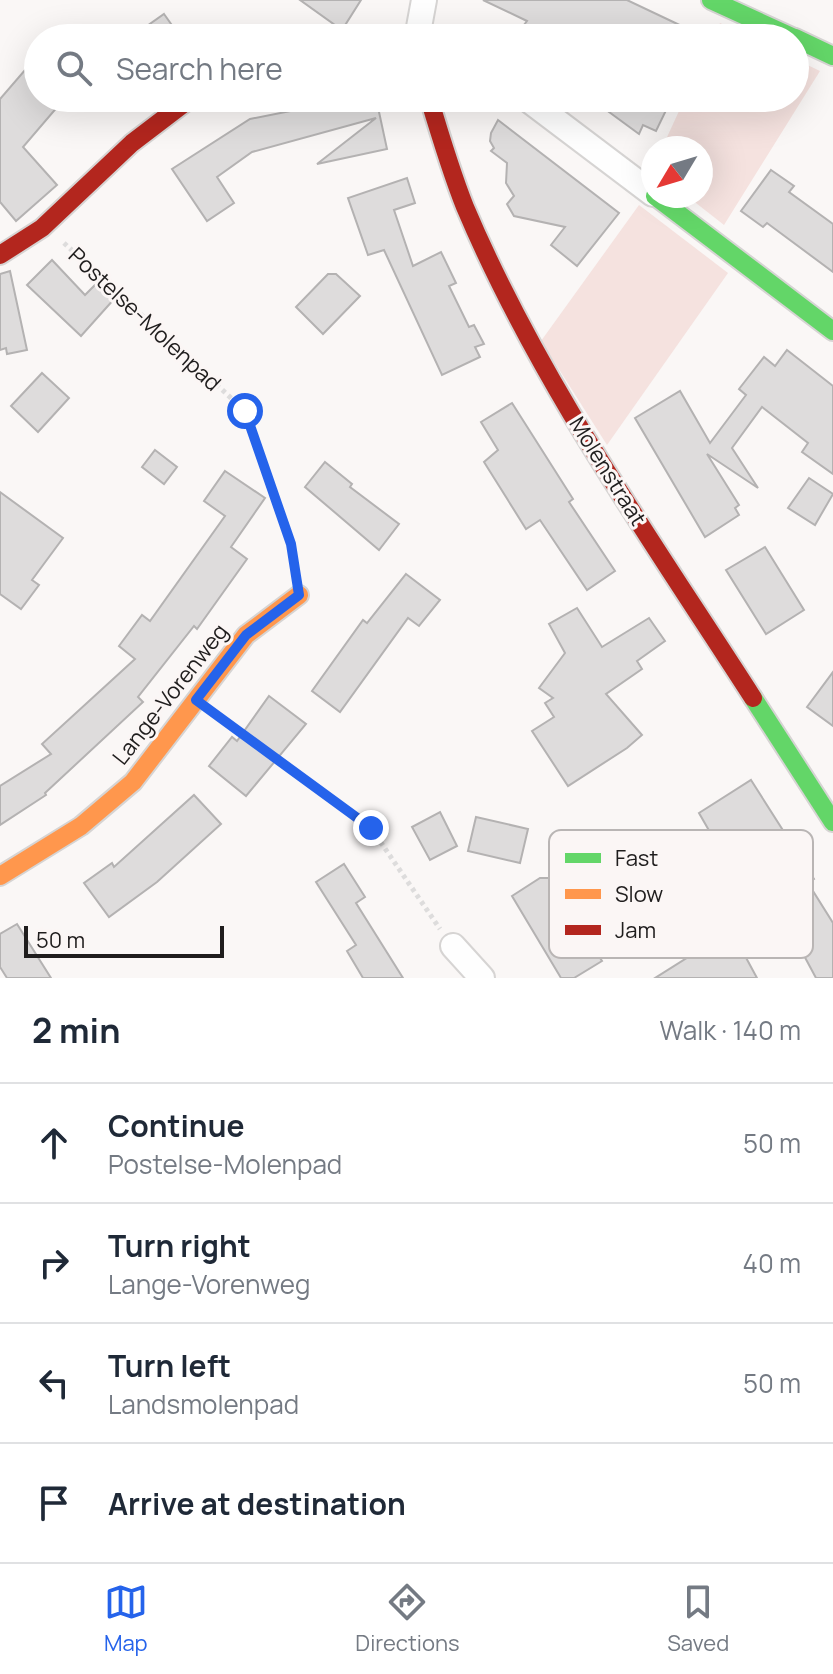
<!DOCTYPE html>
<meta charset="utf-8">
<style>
:root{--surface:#fff;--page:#f6f6f7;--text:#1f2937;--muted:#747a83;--line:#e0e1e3;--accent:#2563eb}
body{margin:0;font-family:Manrope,sans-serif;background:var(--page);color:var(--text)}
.compass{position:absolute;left:641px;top:136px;width:72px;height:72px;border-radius:50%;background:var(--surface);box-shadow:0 8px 32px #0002;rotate:232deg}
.scale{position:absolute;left:24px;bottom:20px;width:200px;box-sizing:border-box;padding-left:8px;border:4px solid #1f1d1d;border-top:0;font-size:22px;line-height:28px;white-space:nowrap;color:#1f1d1d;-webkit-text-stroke:6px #fbf6f5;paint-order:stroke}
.stop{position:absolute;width:24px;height:24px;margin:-18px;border:6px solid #2563eb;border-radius:50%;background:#fff}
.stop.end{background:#2563eb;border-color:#fff;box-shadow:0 2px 8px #0008}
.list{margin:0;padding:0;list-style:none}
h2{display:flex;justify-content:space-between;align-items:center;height:104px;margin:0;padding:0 32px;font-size:34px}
h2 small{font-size:26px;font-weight:400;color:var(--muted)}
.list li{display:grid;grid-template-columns:52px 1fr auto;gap:24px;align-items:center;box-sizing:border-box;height:120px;padding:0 32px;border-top:2px solid var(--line)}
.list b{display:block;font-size:30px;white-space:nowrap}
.list p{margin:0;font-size:26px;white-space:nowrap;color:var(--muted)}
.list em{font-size:26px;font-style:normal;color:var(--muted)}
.icon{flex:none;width:44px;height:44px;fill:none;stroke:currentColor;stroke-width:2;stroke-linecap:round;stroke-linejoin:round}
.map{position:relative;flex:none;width:833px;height:978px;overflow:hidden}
.search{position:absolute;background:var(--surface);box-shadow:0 8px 32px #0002;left:24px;right:24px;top:24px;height:88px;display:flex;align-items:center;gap:20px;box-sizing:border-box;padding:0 28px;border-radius:44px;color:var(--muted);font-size:30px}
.sheet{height:584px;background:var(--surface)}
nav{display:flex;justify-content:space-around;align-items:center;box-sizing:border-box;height:112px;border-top:2px solid var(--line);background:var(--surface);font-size:22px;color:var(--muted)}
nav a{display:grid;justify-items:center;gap:4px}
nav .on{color:var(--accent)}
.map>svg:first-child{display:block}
.green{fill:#f5e2df}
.building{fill:#dedcdc;stroke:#b4b2b2;stroke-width:2}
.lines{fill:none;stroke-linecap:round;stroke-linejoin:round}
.street-casing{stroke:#d6d4d3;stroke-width:28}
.fast-casing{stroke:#d6d4d3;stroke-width:22}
.slow-casing{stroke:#d6d4d3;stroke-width:22}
.jam-casing{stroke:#d6d4d3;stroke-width:22}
.path{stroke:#dddcdc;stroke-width:5;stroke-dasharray:4 4;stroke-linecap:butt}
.street{stroke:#fefefe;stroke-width:24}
.fast{stroke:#63d668;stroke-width:18}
.slow{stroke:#ff974d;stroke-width:18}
.jam{stroke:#b3261e;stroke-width:18}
.route{stroke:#2563eb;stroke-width:10}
.labels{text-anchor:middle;stroke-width:6;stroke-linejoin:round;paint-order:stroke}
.street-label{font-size:22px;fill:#1f1d1d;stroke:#fbf6f5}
.key{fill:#fbf6f5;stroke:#b9b5b4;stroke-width:2}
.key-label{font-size:22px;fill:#1f1d1d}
</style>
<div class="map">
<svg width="833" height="978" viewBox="0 0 833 978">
<rect width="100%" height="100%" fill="#faf7f6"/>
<g class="green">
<polygon points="720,23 751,38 713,38"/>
<polygon points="795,59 820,71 724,225 687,196 701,196 701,148 662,148 685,98 795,98"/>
<polygon points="639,205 728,273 607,445 541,341"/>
</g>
<g class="building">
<polygon points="300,0 361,0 342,30"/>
<polygon points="483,0 627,0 707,38 551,38 524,25 527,21"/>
<polygon points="164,14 181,38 130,38"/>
<polygon points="38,55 38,98 65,98 23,147 57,185 16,221 0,202 0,99"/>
<polygon points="369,98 376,98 387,149 317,164 376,118 252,152 217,177 234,203 207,221 172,169 250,119 336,102 337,105"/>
<polygon points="590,98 672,98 656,131 643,125 639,134"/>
<polygon points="498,120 619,213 577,266 551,245 565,227 514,216 507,204 514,196 506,183 507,163 491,151 494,148 490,141 491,133"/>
<polygon points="771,170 794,186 789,192 833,224 833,272 767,223 763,227 741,211"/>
<polygon points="407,178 415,203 394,210 413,266 441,252 456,283 449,286 469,327 474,325 484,344 475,347 480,357 442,375 384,250 368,255 348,198"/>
<polygon points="52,260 85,295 98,282 115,298 81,336 27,285"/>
<polygon points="10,271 27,350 7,354 6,348 0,350 0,274"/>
<polygon points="328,274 336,274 360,296 323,334 296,307"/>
<polygon points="787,350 833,386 833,474 802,452 808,443 762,407 732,448 758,488 707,454 739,505 735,508 739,515 705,537 635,418 680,391 710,443 746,395 739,389 764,357 775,366"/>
<polygon points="42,373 69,398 38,432 11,406"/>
<polygon points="512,403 573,499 569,502 615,571 587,590 540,520 526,529 484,462 498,450 481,422"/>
<polygon points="155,450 177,467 164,484 142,467"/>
<polygon points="325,462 352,484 350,487 399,524 379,550 305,487"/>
<polygon points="225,471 265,498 231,547 247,559 197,629 194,626 138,697 143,702 45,793 46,795 0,825 0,786 51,754 42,744 135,659 119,646 142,615 150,621 225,516 204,501"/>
<polygon points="809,478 833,494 815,525 788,508"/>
<polygon points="0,492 63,538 32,580 39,585 21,609 0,594"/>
<polygon points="765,547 804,610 766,634 726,570"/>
<polygon points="406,574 440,600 419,626 408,618 340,712 312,691 363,620 367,623"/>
<polygon points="577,608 602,647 649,618 665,641 637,661 642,669 606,694 642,735 627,748 568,786 532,731 554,717 545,703 553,698 539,688 565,653 549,624"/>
<polygon points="833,672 833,726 807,707"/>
<polygon points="269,696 306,724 246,796 209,766 232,737 237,741"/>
<polygon points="751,780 814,879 808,883 833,923 833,978 816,978 801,950 796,953 735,854 726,860 699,813"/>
<polygon points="194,795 221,824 157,882 109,917 84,883 112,863 114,867"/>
<polygon points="440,812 457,846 430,860 412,827"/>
<polygon points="476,817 528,829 520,863 468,851"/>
<polygon points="344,864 365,897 356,903 403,978 363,978 347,951 356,945 316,882"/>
<polygon points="540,878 549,878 602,961 574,978 561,978 512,896"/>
<polygon points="17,924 51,978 7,978 0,967 0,934"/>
<polygon points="725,934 739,957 744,954 757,978 655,978"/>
</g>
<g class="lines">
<defs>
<g id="street">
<polyline points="417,38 424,0"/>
<polyline points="526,98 653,194"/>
<polyline points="453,946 482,978"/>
</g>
<g id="fast">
<polyline points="711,0 794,38"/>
<polyline points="795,38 833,56"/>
<polyline points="655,196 833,331"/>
<polyline points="753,698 833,822"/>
</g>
<polyline id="slow" points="0,876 81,826 133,782 246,635 299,595"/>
<g id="jam">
<path d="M429,98c11,37 22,74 36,109 74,175 186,332 288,491"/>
<polyline points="0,255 42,228 132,143 191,98"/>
</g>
</defs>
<use href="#street" class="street-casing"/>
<use href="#fast" class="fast-casing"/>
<use href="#slow" class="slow-casing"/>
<use href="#jam" class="jam-casing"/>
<g class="path">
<polyline points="64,243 245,411 291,544 295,570"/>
<polyline points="217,715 371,828 440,929"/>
</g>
<use href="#street" class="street"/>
<use href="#fast" class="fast"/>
<use href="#slow" class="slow"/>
<use href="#jam" class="jam"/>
</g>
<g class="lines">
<polyline class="route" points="245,411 291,544 299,595 246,635 196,700 371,828"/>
</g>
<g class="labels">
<g class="street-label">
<text transform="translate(145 319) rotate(43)" y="8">Postelse-Molenpad</text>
<text transform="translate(608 471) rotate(58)" y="8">Molenstraat</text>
<text transform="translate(170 694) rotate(-52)" y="8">Lange-Vorenweg</text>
</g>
</g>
<rect x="549" y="830" width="264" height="128" rx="12" class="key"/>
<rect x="565" y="853" width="36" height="10" fill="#63d668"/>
<rect x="565" y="889" width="36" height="10" fill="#ff974d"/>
<rect x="565" y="925" width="36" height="10" fill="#b3261e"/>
<g class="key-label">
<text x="615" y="866">Fast</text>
<text x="615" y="902">Slow</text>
<text x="615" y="938">Jam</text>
</g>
</svg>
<svg class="compass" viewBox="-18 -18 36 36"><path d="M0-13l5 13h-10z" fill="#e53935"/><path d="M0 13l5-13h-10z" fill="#747a83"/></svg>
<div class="scale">50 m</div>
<div class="stop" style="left:245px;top:411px"></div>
<div class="stop end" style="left:371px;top:828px"></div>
<div class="search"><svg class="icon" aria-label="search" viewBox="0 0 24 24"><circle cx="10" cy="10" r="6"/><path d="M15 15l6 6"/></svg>Search here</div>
</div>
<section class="sheet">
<h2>2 min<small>Walk · 140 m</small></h2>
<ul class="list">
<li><svg class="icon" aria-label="ahead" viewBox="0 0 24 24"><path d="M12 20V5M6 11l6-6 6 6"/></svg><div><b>Continue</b><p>Postelse-Molenpad</p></div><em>50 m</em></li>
<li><svg class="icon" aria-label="right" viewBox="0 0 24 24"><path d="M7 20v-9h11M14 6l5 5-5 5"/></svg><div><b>Turn right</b><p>Lange-Vorenweg</p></div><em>40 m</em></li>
<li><svg class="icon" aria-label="left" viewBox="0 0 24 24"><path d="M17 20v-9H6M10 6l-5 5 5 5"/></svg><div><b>Turn left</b><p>Landsmolenpad</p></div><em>50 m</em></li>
<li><svg class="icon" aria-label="arrive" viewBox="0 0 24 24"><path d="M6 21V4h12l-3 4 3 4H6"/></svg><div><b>Arrive at destination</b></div></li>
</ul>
</section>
<nav>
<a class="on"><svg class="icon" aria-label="map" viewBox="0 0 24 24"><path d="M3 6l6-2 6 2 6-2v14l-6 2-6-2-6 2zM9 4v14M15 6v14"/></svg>Map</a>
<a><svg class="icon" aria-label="directions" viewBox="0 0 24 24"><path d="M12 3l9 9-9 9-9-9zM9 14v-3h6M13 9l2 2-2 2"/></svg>Directions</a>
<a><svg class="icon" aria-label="saved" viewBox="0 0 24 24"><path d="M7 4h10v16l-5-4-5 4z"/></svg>Saved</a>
</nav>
